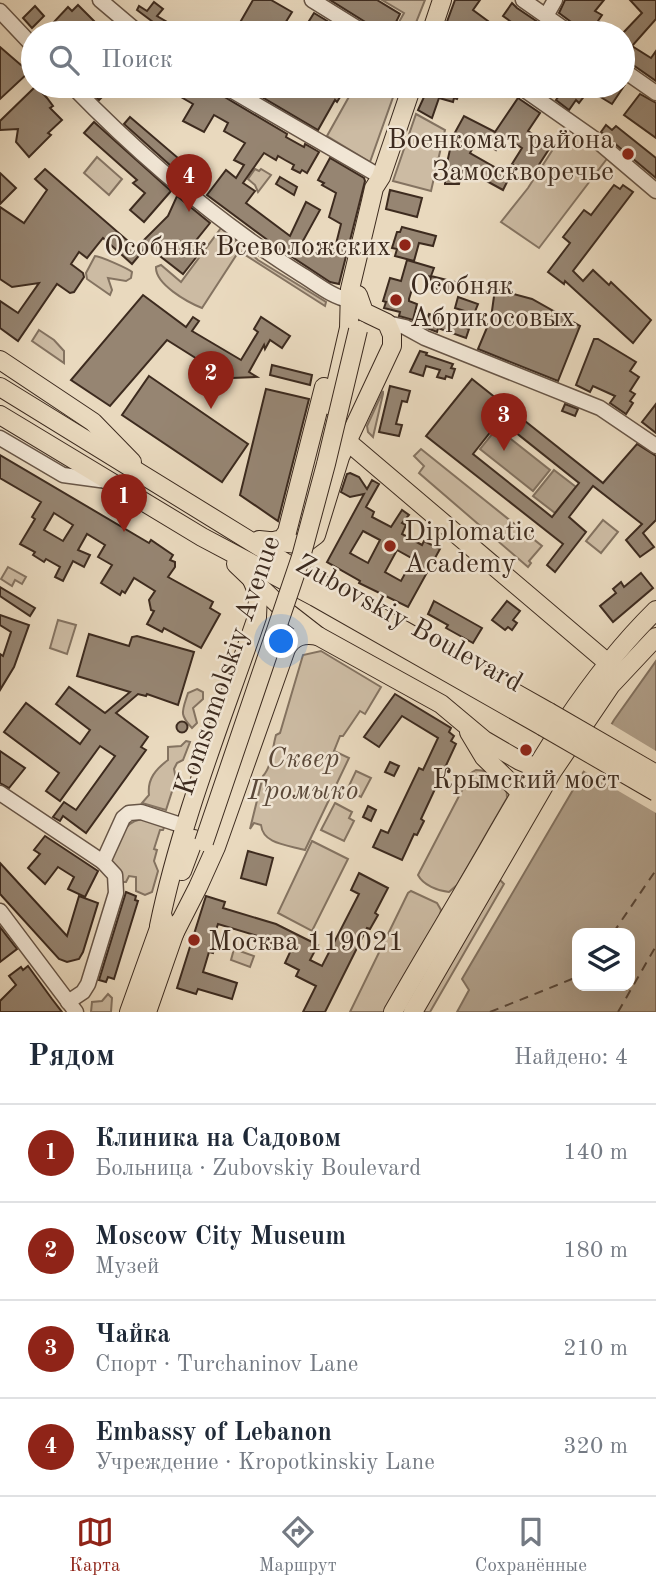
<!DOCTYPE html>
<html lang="ru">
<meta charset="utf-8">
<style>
:root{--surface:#fff;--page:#f2f2f3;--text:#1f2937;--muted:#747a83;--line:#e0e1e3;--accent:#8f2418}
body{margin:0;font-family:"Old Standard TT",serif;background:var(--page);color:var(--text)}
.controls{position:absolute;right:21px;bottom:21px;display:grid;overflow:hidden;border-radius:14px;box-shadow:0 7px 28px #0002}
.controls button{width:63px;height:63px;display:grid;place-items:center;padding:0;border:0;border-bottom:2px solid var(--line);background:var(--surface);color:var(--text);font:35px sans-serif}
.you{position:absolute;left:282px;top:642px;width:24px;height:24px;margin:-18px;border:5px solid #fff;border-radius:50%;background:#1a73e8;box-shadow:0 0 0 10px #1a73e833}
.badge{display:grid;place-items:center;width:46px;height:46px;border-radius:50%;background:var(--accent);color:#fff;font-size:23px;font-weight:700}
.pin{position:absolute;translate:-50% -58px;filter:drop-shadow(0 2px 4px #0008)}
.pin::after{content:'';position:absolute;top:37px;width:24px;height:21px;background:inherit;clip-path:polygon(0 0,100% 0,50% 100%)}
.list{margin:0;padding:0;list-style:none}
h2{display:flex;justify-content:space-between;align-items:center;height:91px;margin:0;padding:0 28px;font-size:30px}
h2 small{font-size:23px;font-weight:400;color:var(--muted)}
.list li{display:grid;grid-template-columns:46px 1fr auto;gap:21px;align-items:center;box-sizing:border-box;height:98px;padding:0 28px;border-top:2px solid var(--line)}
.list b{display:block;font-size:26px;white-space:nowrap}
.list p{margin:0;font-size:23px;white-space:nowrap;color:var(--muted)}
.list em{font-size:23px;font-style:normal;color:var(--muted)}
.icon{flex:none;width:38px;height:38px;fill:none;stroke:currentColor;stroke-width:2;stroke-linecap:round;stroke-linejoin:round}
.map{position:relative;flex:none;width:656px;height:1012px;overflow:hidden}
.search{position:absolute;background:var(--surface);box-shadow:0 7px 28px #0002;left:21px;right:21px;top:21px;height:77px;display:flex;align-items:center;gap:18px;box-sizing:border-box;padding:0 24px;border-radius:38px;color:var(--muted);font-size:26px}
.sheet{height:483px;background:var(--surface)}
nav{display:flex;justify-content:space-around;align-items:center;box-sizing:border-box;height:98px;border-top:2px solid var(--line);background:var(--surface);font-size:19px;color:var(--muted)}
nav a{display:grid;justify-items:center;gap:4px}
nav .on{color:var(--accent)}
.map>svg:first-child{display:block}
.green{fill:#ccbba3;stroke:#847361;stroke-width:2}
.water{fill:#af9e88;stroke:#81705e;stroke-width:2;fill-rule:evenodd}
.pier{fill:#e9d9be}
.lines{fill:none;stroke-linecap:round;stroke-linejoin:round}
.ferry{stroke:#5a4839;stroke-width:2;stroke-dasharray:9 7;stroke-linecap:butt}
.building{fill:#968572;stroke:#3d2b1f;stroke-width:2;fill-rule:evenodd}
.minor-casing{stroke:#685647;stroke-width:17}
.major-casing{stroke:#3d2b1f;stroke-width:20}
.minor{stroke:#f1e6d5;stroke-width:14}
.major{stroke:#e9d9be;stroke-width:18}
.major-bridge-casing{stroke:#3d2b1f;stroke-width:20;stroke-linecap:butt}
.major-bridge{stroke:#e9d9be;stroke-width:18}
.poi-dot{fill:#8f2418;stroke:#f1e6d5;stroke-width:2.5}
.labels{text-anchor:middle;stroke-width:5;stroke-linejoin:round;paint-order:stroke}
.poi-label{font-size:28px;fill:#3d2b1f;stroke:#f1e6d5;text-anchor:start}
.street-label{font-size:28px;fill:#3d2b1f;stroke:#f1e6d5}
.park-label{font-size:28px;font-style:italic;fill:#5a4839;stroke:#f1e6d5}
</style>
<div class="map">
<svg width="656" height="1012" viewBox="0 0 656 1012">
<rect width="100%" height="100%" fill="#e9d9be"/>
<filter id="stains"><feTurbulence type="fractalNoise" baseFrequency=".00286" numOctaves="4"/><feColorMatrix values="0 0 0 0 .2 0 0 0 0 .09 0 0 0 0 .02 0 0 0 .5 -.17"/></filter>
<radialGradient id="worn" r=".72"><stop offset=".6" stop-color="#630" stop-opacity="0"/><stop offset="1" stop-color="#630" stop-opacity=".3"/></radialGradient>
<g class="green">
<polygon points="382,0 425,0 413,30 399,22 404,13"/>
<polygon points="355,86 397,86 370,162 327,136"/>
<polygon points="416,114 445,130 431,191 393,181"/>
<polygon points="568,126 609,156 539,248 501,222 528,188"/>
<polygon points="97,157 122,179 109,195 84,173"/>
<polygon points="255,169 259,171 261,169 271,175 258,192 255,185 248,179"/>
<path d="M221,228l37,32 68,42 -1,4 -86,-55 -37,57c-15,-6 -47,-24 -46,-41l5,-2 20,17z"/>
<path d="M95,256c5,0 34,13 37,16l-1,6 -5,3 -18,-3 4,12 -2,5 -23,-16 -1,-6z"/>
<polygon points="39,330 54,340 64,351 64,363 32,341"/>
<polygon points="383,391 383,394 373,437 368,432 367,426"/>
<polygon points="421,449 542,546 529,561 531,563 528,567 419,473 424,466 414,456"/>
<polygon points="603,520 618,532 601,553 586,541"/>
<polygon points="8,567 26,577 22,584 15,580 12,586 1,579"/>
<polygon points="58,620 76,625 67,654 50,648"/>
<path d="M321,651l60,36 -16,27 -5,-3 -17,25h-3l-6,15 15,7 -44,92c-18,-5 -42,-6 -44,-25l-7,-2 -4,6 13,-53c9,-10 9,-27 13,-41l4,-2 23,-78z"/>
<path d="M197,689l6,3v7l-10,9 4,15 -5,5c-13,-14 -10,-16 -4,-35z"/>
<path d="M186,741l4,1 -7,18 -6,3 -3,6 2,10 -10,31 -24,-7 7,-8c-2,-16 7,-26 19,-35v-13l13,-1z"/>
<path d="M476,770c15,0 32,12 31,28l-50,87 -8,7c-11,-1 -26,-7 -31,-17l53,-102z"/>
<polygon points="356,771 371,778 361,797 347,790"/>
<polygon points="335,803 352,812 349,818 354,821 344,841 321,830"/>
<path d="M146,819l19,6 -2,5h-3l-6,19 3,1 -3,11 4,10 -6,21 -7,3 -9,-4v-14l-7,-1 -3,6h-4l-12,-19c9,-20 11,-44 36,-44z"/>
<polygon points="312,841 348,859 312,931 278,913"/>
<polygon points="500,880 504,884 430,1012 420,1012"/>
<polygon points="411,891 437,903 441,910 440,915 384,1012 350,1012 408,893"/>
<polygon points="234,949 254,956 250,967 231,960"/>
<polygon points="108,994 112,998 111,1012 91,1012 92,1002 102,1001"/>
</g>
<g class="water">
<polygon points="497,428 550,470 533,491 480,449"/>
<polygon points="554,470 576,487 555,513 533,496"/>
<path d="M656,661v351h-199l12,-22 -7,-11 152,-259zM577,933h53v53h-53z"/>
</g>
<polygon class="pier" points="608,722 656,751 656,813 581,769"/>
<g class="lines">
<g class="ferry">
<polyline points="613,933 656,870"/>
<polyline points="490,1012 577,977"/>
<polyline points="618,1012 656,946"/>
</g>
</g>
<g class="building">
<polygon points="253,0 271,0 292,12 279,33 234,33"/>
<polygon points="330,0 377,0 400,14 396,22 415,33 383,33"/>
<polygon points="455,0 480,0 473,10 492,24 489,29 497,33 455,33 445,27"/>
<polygon points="565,0 604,0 595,11 602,15 598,21 615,33 586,33 559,13"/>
<polygon points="630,0 656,0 656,19 632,46 651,58 656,51 656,81 623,58 623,33 642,13"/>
<polygon points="154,2 163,9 157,16 186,33 152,33 157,25 137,10 139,6 147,11"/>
<polygon points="512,3 517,8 554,33 508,33 514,24 503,16"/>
<polygon points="78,5 106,33 50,33 56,27 52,24 68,7 72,11"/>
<polygon points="35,6 44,16 32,28 23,18"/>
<polygon points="314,13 347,33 311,33 304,29"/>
<polygon points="0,47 29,72 0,99"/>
<polygon points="36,86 47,98 53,106 50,108 62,120 48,133 51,135 29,157 16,142 18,129 0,130 0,121"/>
<polygon points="85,86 113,86 99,100"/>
<polygon points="162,86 206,86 287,134 286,137 304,147 305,144 319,152 307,173 302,170 300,173 292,169 294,165 285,160 278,156 276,160 264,153 243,183 255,191 246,203 290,236 306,202 320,210 299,248 330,256 333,243 336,244 341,224 329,217 336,193 322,185 324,183 318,180 330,158 364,178 365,181 339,284 330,282 277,247 207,195 226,170 236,178 244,165 234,160 245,143 224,131 228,123 214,115 204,132 183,121 193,104"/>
<polygon points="243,86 308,86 316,91 319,86 347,86 337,102 335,100 318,130"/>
<polygon points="429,86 454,86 453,89 460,91 457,99 454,98 453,102 439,98 432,118 418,110"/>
<polygon points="566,86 624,86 612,104 589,90 579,103 576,100 569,110 556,100"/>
<polygon points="640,94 656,103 656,138 624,115"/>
<polygon points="518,98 540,113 528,131 551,146 531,177 512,164 522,148 505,137 496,150 478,138 470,153 510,176 503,190 463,168 459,184 445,184 445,181 443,181 453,136 464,116 495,132"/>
<polygon points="130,117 178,158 171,166 124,124"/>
<polygon points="94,122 171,191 144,222 130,210 145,193 133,183 137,180 84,133"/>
<polygon points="606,125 612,130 616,126 656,158 656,178 601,132"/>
<polygon points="45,169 136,248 168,216 177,196 210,223 190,248 198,255 183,274 147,246 132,264 103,238 87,258 79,252 71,264 83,273 84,277 74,292 70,293 57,284 18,341 0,328 0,301 18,313 39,283 12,287 0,279 0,207 24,223 47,190 35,179"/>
<polygon points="0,173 16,188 0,204"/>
<polygon points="280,177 297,187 294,195 276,184"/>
<polygon points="614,185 620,189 623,185 633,192 573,271 583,281 593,270 609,285 611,282 651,320 633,343 565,281 564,284 548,272 570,243 563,237 584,210 591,215"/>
<polygon points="390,190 422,198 417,217 386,209"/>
<polygon points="402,227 436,236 433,246 419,243 414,261 395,256 397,249 392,248 397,232 400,232"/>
<polygon points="407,260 434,268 431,276 455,282 452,293 428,286 431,277 417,273 409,299 409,301 417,304 413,320 399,316 400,312 384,308 386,302 383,301 390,278 401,281"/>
<polygon points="495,289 532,299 580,326 558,381 478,349 491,318"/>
<polygon points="143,295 186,327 193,317 199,321 192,331 241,360 258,332 254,329 261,317 290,336 282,348 270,340 265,349 264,345 249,372 257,377 232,378 231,379 204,360 202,362 167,340 110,406 71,380"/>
<polygon points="458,297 478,304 474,314 455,308"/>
<polygon points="429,314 469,329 466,338 438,328 437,332 427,328 424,326"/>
<polygon points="594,339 598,339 636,362 630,371 639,377 630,391 635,394 630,401 633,403 626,414 610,403 615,396 593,386 590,392 576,385"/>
<polygon points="420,351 427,353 426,355 453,364 451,368 455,369 452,378 446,376 445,379 437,377 440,370 426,366 423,376 410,372"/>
<polygon points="272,365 312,375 310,385 270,375"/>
<polygon points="149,376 248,444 222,482 122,415"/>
<path d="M472,379l131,104 34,-39 19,12v64l-13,13 11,14 -14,10 -14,-17 16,-16 -49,-38 -24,31 17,15 -31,40 -8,-7 16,-21 -137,-108zM500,420l79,63 -27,34 -79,-63z"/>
<polygon points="390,386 410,391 407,402 402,401 396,424 402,425 399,436 379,432"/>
<polygon points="266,389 309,399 278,521 240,495"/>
<polygon points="565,404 578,409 575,416 562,411"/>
<polygon points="656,404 656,433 642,422"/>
<path d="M0,455l149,88 2,-3 22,15 -3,5 5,2v5l-7,10 45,25 -3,6 10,6 -19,34 -37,-20 -2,4 -15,-8 7,-13 -3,-1 -2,-10 6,-9 -21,-13 -9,15 -3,-2 -2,4 -19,-12 11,-18 -14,-8 7,-12 -18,-11 -9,16 12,5 -6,12 -11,-6 -10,20 -8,-4 5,-10 -14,-8 -2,3 -11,-7 2,-3 -15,-8 15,-25 -3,-2 9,-15 -41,-24zM54,513l19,12 -10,16 -19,-11z"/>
<path d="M350,473l9,4 8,12 5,-9 7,4 -13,23 8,5 -2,5 19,10 11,-17 7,5 -7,8 4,2 -4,9 20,11 2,-4 16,8 -32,58 -49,-24 1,-2 -33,-19 37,-68 -14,3 -9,-5 6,-18zM363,531l17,9 -12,23 -18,-10zM397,550l16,9 -12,22 -16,-9z"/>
<polygon points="641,573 653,588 613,622 600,606 616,593 613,589 621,582 624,587"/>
<polygon points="0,587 35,608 30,616 0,596"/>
<polygon points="434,601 482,628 473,643 446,628 448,625 428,614"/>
<polygon points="507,601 520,611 513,620 517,623 512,630 508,627 505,630 492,620"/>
<polygon points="0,615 29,625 14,667 0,690 0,654 3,656 11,632 0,625"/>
<polygon points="89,634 129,646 132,637 137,636 194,652 178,705 147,694 146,696 138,694 116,713 148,737 141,747 146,750 86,833 63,816 60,821 53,817 64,802 76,810 115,756 100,746 60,801 46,791 59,773 4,732 26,703 80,744 90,730 56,704 69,687 105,713 130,692 77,676"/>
<polygon points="395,694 451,728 449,732 454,736 451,741 456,744 421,819 424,821 417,835 414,834 402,860 373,847 381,830 388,833 419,768 423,770 438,738 402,716 379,747 364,737"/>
<circle cx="182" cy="727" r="5.5"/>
<polygon points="0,751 25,768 9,788 0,783"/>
<polygon points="390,762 399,766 394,776 385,772"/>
<polygon points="368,806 376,810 371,821 363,817"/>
<polygon points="45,836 98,871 85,897 68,889 74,877 58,867 45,884 28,868 40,854 34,850"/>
<polygon points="248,851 273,858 266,885 241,878"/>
<polygon points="0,863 67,936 79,896 98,903 83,952 79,959 67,962 59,959 0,894"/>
<polygon points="359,873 388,888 375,913 378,915 370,929 367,928 325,1012 303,1012 316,986 296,976 299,970 285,963 292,948 275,940 273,944 264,938 218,924 211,945 215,946 213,953 209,952 203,972 237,983 232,999 198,989 196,994 177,988 206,896 225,902 223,908 276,924 318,945 310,960 322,966 359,894 351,890"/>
<polygon points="126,892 136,896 135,900 138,901 114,979 108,977 106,982 99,980"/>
<polygon points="0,927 17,949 0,962"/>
<polygon points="28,966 52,999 62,1012 0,1012 0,1001 16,985 9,976 21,967 23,970"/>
</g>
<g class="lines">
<defs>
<g id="minor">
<polyline points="100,0 139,33"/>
<polyline points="312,0 365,33"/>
<polyline points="523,0 570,33"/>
<polyline points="0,11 33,46"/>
<polyline points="546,16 555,0"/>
<polyline points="623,70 656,93"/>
<path d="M72,86c69,71 147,137 230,189 15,9 30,22 47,25"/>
<polyline points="224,86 381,177"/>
<polyline points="519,86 596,140 656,191"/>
<polyline points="387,323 405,327 425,338 600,408 656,446"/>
<polyline points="0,438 63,475 107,481"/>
<polyline points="0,793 103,862 115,875 116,893 88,984 83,992 68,1002"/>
<polyline points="103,862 123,818 129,813 141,812 184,826"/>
<polyline points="0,911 76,1012"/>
</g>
<g id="major">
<polyline points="431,33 442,0"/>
<polyline points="0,360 93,422 132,462"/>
<polyline points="0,387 302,573 549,712"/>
<polyline points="331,406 349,328 350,289 371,201 374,188 381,177 412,86"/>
<polyline points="0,415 202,537 315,597 542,726"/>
<polyline points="348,442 608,663 612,667 612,674"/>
<polyline points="259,540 298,544 308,541 316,535 340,457 392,346 392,335 387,323 364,312 358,295"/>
<polyline points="270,542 282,539 287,532 324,387"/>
<polyline points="236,564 282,608 318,636 441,704 484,740 520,761 544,771"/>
<polyline points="469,732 484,757 521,793"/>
<polyline points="182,871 194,839"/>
<path d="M159,926c22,-106 63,-206 98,-309l1,-23 -6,-14"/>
<path d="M174,934l24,-47 18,-40 70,-198c7,-13 18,-16 32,-13"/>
<polyline points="129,1012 163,917"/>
<polyline points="147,1012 178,923"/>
<path d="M393,1012c30,-53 62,-105 92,-157 50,-87 99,-174 171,-245"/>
<polyline points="413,1012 552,772 611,685 656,637"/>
</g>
</defs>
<use href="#minor" class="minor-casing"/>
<use href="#major" class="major-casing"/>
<use href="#minor" class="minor"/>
<use href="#major" class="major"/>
<defs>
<g id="major-bridge">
<polyline points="549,712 656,774"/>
<polyline points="542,726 656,792"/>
<polyline points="204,842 301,557 326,464 358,330"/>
</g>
</defs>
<use href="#major-bridge" class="major-bridge-casing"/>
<use href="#major-bridge" class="major-bridge"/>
</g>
<g class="poi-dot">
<circle cx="628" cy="154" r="7"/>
<circle cx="405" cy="245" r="7"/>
<circle cx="396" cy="300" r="7"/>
<circle cx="390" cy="546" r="7"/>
<circle cx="526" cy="750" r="7"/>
<circle cx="194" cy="940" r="7"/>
</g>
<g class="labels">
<g class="poi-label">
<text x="614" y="148" text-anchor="end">Военкомат района<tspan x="614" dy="32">Замоскворечье</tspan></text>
<text x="391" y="255" text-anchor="end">Особняк Всеволожских</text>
<text x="410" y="294">Особняк<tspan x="410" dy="32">Абрикосовых</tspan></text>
<text x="404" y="540">Diplomatic<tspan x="404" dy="32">Academy</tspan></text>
<text x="526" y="788" text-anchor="middle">Крымский мост</text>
<text x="208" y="950">Москва 119021</text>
</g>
<g class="street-label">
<text transform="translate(410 622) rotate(29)" y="10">Zubovskiy Boulevard</text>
<text transform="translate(226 665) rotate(-71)" y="10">Komsomolskiy Avenue</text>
</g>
<g class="park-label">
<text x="303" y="767">Сквер<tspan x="303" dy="32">Громыко</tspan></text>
</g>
</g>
<rect width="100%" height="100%" filter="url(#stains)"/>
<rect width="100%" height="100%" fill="url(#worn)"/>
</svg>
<div class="controls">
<button><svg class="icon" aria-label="layers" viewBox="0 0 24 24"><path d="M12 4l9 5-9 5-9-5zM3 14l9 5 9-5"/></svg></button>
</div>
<div class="you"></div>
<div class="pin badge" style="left:124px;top:532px">1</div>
<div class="pin badge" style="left:211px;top:409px">2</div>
<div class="pin badge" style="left:504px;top:451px">3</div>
<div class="pin badge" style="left:189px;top:212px">4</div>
<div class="search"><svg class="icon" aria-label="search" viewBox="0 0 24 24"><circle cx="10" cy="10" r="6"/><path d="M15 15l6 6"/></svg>Поиск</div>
</div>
<section class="sheet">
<h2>Рядом<small>Найдено: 4</small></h2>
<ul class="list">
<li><span class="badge">1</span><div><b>Клиника на Садовом</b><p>Больница · Zubovskiy Boulevard</p></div><em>140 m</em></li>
<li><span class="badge">2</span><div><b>Moscow City Museum</b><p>Музей</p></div><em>180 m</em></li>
<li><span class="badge">3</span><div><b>Чайка</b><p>Спорт · Turchaninov Lane</p></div><em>210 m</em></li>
<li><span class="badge">4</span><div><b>Embassy of Lebanon</b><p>Учреждение · Kropotkinskiy Lane</p></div><em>320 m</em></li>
</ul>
</section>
<nav>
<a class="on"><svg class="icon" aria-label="map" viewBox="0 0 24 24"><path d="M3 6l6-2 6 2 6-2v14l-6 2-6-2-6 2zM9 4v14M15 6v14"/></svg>Карта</a>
<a><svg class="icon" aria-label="directions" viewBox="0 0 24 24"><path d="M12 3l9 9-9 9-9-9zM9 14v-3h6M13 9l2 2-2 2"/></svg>Маршрут</a>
<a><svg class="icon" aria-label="saved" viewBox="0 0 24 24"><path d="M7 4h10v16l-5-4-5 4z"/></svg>Сохранённые</a>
</nav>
